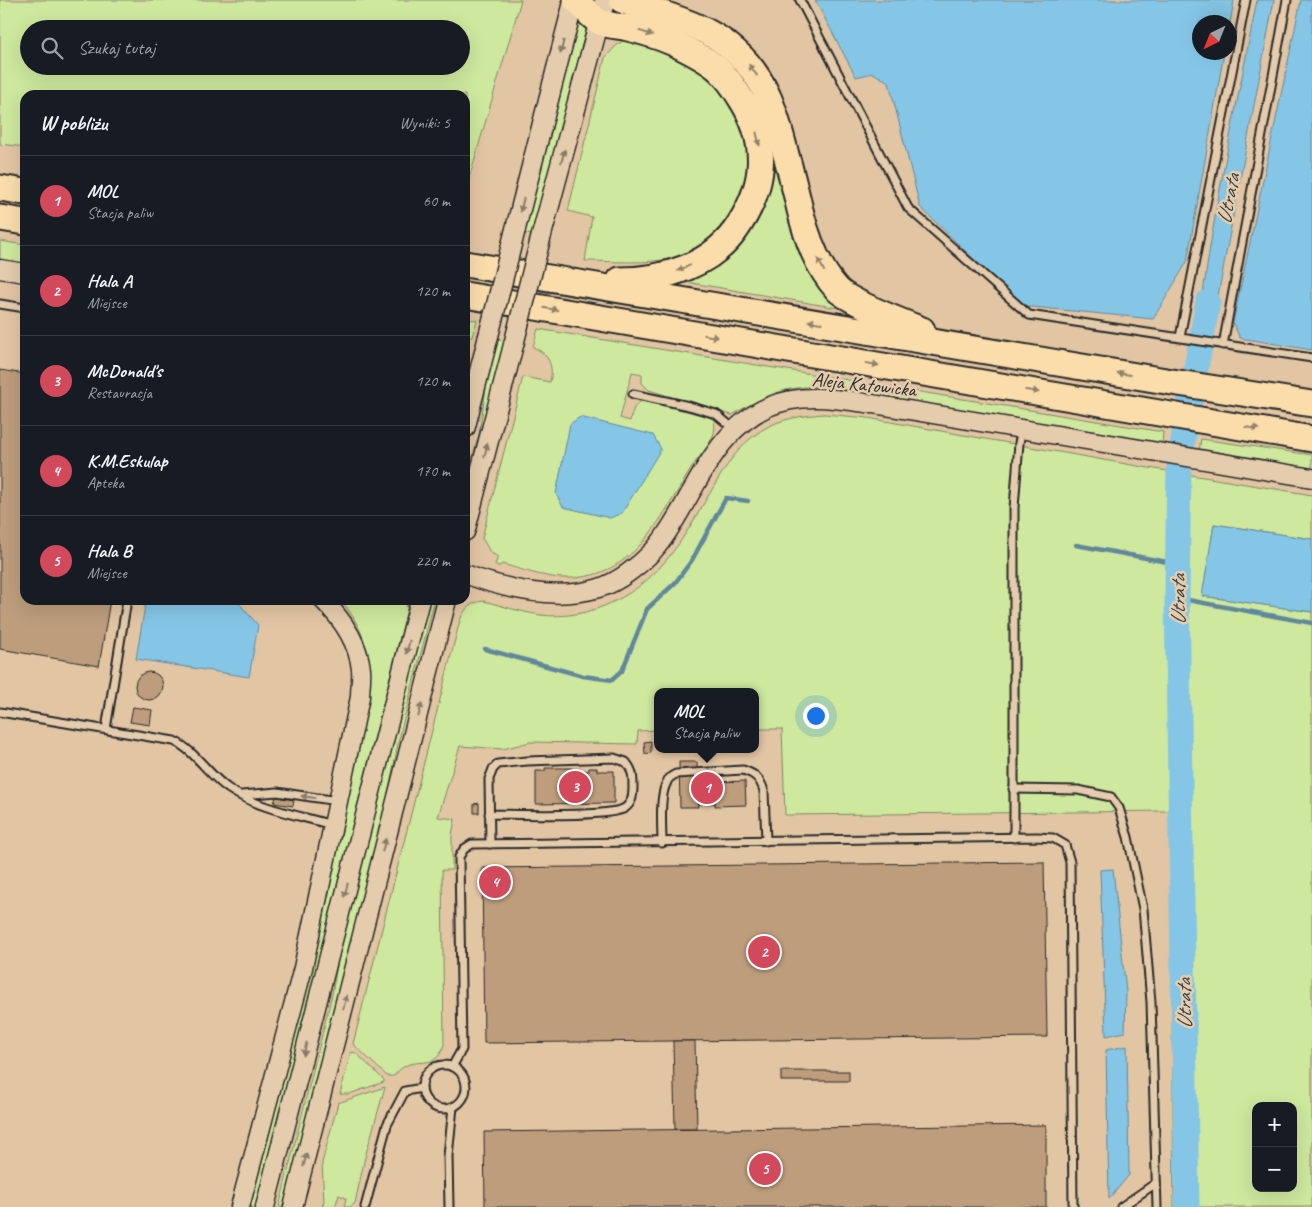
<!DOCTYPE html>
<html lang="pl">
<meta charset="utf-8">
<style>
:root{--surface:#171b24;--page:#242831;--text:#f1f3f6;--muted:#9ea1a6;--line:#363941;--accent:#d1495b}
body{margin:0;font-family:Caveat,sans-serif;background:var(--page);color:var(--text)}
.controls{position:absolute;right:15px;bottom:15px;display:grid;overflow:hidden;border-radius:10px;box-shadow:0 5px 20px #0002}
.controls button{width:45px;height:45px;display:grid;place-items:center;padding:0;border:0;border-bottom:1px solid var(--line);background:var(--surface);color:var(--text);font:25px sans-serif}
.compass{position:absolute;left:1192px;top:15px;width:45px;height:45px;border-radius:50%;background:var(--surface);box-shadow:0 5px 20px #0002;rotate:223deg}
.you{position:absolute;left:815px;top:715px;width:18px;height:18px;margin:-12px;border:4px solid #fff;border-radius:50%;background:#1a73e8;box-shadow:0 0 0 8px #1a73e833}
.badge{display:grid;place-items:center;width:32px;height:32px;border-radius:50%;background:var(--accent);color:#fff;font-size:16px;font-weight:700}
.pin{position:absolute;translate:-50% -50%;border:2px solid #fff;box-shadow:0 1px 5px #0006}
.popup{position:absolute;left:654px;top:688px;width:105px;height:65px;box-sizing:border-box;display:grid;place-content:center;border-radius:10px;background:var(--surface);filter:drop-shadow(0 1px 4px #0005);font-size:16px;white-space:nowrap;color:var(--muted)}
.popup b{font-size:19px;color:var(--text)}
.popup::after{content:'';position:absolute;left:50%;top:100%;margin-left:-10px;border:10px solid transparent;border-top-color:var(--surface)}
.list{margin:0;padding:0;list-style:none}
h2{display:flex;justify-content:space-between;align-items:center;height:65px;margin:0;padding:0 20px;font-size:21px}
h2 small{font-size:16px;font-weight:400;color:var(--muted)}
.list li{display:grid;grid-template-columns:32px 1fr auto;gap:15px;align-items:center;box-sizing:border-box;height:90px;padding:0 20px;border-top:1px solid var(--line)}
.list b{display:block;font-size:19px;white-space:nowrap}
.list p{margin:0;font-size:16px;white-space:nowrap;color:var(--muted)}
.list em{font-size:16px;font-style:normal;color:var(--muted)}
.icon{flex:none;width:28px;height:28px;fill:none;stroke:currentColor;stroke-width:2;stroke-linecap:round;stroke-linejoin:round}
.map{position:relative;flex:none;width:1312px;height:1207px;overflow:hidden}
.search{position:absolute;background:var(--surface);box-shadow:0 5px 20px #0002;left:20px;top:20px;width:450px;height:55px;display:flex;align-items:center;gap:12px;box-sizing:border-box;padding:0 18px;border-radius:28px;color:var(--muted);font-size:19px}
.panel{position:absolute;background:var(--surface);box-shadow:0 5px 20px #0002;left:20px;top:90px;width:450px;height:515px;border-radius:15px}
.map>svg:first-child{display:block}
.green{fill:#cee89e;stroke:#7c8a64;fill-rule:evenodd}
.water{fill:#85c6e6;stroke:#61889b}
.lines{fill:none;stroke-linecap:round;stroke-linejoin:round}
.stream{stroke:#61889b;stroke-width:4.5}
.river{stroke:#85c6e6;stroke-width:25}
.building{fill:#bd9d7c;stroke:#2b2b2b}
.service-casing{stroke:#2b2b2b;stroke-width:11}
.tertiary-casing{stroke:#2b2b2b;stroke-width:21}
.secondary-casing{stroke:#2b2b2b;stroke-width:22}
.motorway-casing{stroke:#2b2b2b;stroke-width:29}
.service{stroke:#e4ccac;stroke-width:7}
.tertiary{stroke:#e4ccac;stroke-width:18}
.secondary{stroke:#e4ccac;stroke-width:19}
.motorway{stroke:#faddab;stroke-width:25}
.secondary-bridge-casing{stroke:#2b2b2b;stroke-width:22;stroke-linecap:butt}
.secondary-bridge{stroke:#e4ccac;stroke-width:19}
.oneway{fill:#92846b}
.oneway2{fill:#887c6c}
.labels{text-anchor:middle;stroke-width:5;stroke-linejoin:round;paint-order:stroke}
.street-label{font-size:20px;fill:#2b2b2b;stroke:#e4ccac}
.water-label{font-size:21px;font-style:italic;fill:#384247;stroke:#e4ccac}
</style>
<div class="map">
<svg width="1312" height="1207" viewBox="0 0 1312 1207">
<rect width="100%" height="100%" fill="#e2c5a3"/>
<filter id="ink" filterUnits="userSpaceOnUse"><feTurbulence type="fractalNoise" baseFrequency=".02" numOctaves="2"/><feDisplacementMap in="SourceGraphic" scale="10" xChannelSelector="R" yChannelSelector="G"/><feConvolveMatrix kernelMatrix="1 2 1 2 8 2 1 2 1" color-interpolation-filters="sRGB"/></filter>
<g filter="url(#ink)">
<g class="green">
<path d="M0,0h521l-56,192v-97h-440v52l-25,-3zM29,29h432v37h-432z"/>
<polygon points="632,14 706,40 746,75 842,302 838,308 686,282 684,279 752,217 754,103"/>
<polygon points="589,19 532,235 524,233 571,42 579,22"/>
<path d="M628,37c27,10 67,18 86,39 5,5 31,46 32,52 2,5 1,13 2,19 2,44 -27,97 -72,110 -29,8 -61,4 -91,4l7,-44 -24,-6 37,-153 11,-12z"/>
<polygon points="0,241 25,245 25,265 0,261"/>
<polygon points="465,319 477,320 472,337 465,337"/>
<path d="M538,329l625,103 -1,13 -338,-59c-42,1 -56,8 -92,29l-83,-25 -7,-7v-9l-10,-2 -12,46 10,3c3,-11 4,-19 16,-21l59,16 8,3c8,18 -14,35 -22,50 -32,51 -58,112 -129,109 -20,-1 -41,-9 -60,-14l-2,2 -5,-1 3,-8 -8,-5 -8,-14 41,-161 27,5c4,-16 -1,-28 -17,-35z"/>
<polygon points="497,340 506,341 465,505 465,484 479,434 489,369"/>
<path d="M824,414l44,4 275,49 169,28v44l-98,-15 -11,72 109,16v595h-138l-4,-396 -385,4 -3,-86h-26v-37h-98v38l-20,1 -1,13 -107,-2 -27,7 -43,-3 -22,71 17,2 -3,16v35h-10l2,175c-10,31 -31,5 -50,31h-7l-34,-32 107,-424c5,-12 11,-18 24,-19 18,5 37,11 56,14 25,3 51,-2 73,-13 49,-23 71,-65 97,-109 14,-24 28,-48 52,-63 19,-12 40,-14 62,-16zM1256,1106h37v82h-37z"/>
<polygon points="1201,439 1312,455 1312,471 1199,451"/>
<path d="M341,600h64l2,9 -151,598h-7l58,-224 61,-285c0,-7 2,-15 2,-23 0,-27 -12,-55 -29,-75z"/>
<polygon points="429,600 435,600 434,602 400,734 378,843 284,1207 279,1207 332,995 342,936"/>
<polygon points="351,1052 356,1053 384,1080 384,1082 349,1094 340,1094"/>
<polygon points="385,1087 365,1157 355,1203 350,1207 344,1207 346,1198 339,1195 335,1207 322,1207 324,1201 322,1163 338,1103"/>
</g>
<g class="water">
<polygon points="815,0 1234,0 1230,24 1230,22 1200,22 1200,52 1224,53 1187,262 1153,319 1022,306 920,207 889,82 873,73 856,77"/>
<path d="M1257,0h17l-57,301 -9,36 -10,-2c12,-113 38,-224 59,-335z"/>
<polygon points="1301,0 1312,0 1312,350 1240,338 1233,323"/>
<polygon points="580,417 653,435 661,449 622,513 610,518 563,507 556,494 570,424"/>
<polygon points="1214,524 1312,539 1312,612 1202,596"/>
<polygon points="146,600 236,600 258,625 249,677 136,659"/>
<polygon points="1113,869 1126,992 1125,1032 1106,1036 1100,870"/>
<polygon points="1127,1046 1129,1175 1109,1199 1106,1050"/>
</g>
<g class="lines">
<g class="stream">
<polyline points="1076,545 1178,564"/>
<polyline points="1177,598 1312,623"/>
<polyline points="485,649 583,676 612,680 622,671 647,609 675,583 692,560 726,498 748,501"/>
</g>
<polyline class="river" points="1187,1207 1177,598 1179,462 1208,302"/>
</g>
<g class="building">
<polygon points="0,370 25,374 25,600 110,600 99,666 0,649"/>
<circle cx="149" cy="686" r="14"/>
<polygon points="133,707 152,710 150,725 130,722"/>
<polygon points="651,741 651,753 645,754 644,742"/>
<polygon points="679,762 697,762 698,807 680,807"/>
<polygon points="545,768 572,768 572,771 589,771 589,768 597,768 597,771 614,771 614,803 536,804 536,771 545,771"/>
<polygon points="745,781 746,805 715,806 715,782"/>
<polygon points="697,795 715,795 715,803 697,804"/>
<polygon points="276,797 294,800 293,806 274,803"/>
<polygon points="479,803 479,813 474,813 474,804"/>
<polygon points="1044,862 1047,1037 484,1043 482,868"/>
<polygon points="673,1041 695,1041 697,1129 675,1129"/>
<rect x="781" y="1071" width="68" height="10"/>
<polygon points="1046,1125 1046,1207 485,1207 484,1132"/>
</g>
<g class="lines">
<defs>
<g id="service">
<polyline points="800,0 908,208 1029,315 1312,358"/>
<polyline points="0,304 25,308"/>
<polyline points="1180,337 1246,0"/>
<polyline points="1223,345 1287,0"/>
<polyline points="633,394 689,406 716,414 734,429"/>
<path d="M0,712l174,29c22,10 35,35 55,48 30,20 69,26 103,36"/>
<polyline points="106,729 127,600"/>
<polyline points="1013,789 1078,790 1111,797 1119,808 1128,837 1143,909 1151,1002 1157,1207"/>
<polyline points="242,795 277,792 338,801"/>
<path d="M489,814c25,0 119,4 136,-6 7,-5 8,-12 8,-20 0,-11 0,-18 -7,-26l-12,-4 -87,3 -29,3 -5,5 -4,10 1,65"/>
<polyline points="1014,838 1014,508 1019,443 1022,429"/>
<path d="M662,843c0,-16 -3,-47 5,-61 1,-4 5,-6 9,-8l67,-4c12,4 17,8 21,21l2,50"/>
<circle cx="444" cy="1087" r="22"/>
<polyline points="452,1067 462,1049 459,857 464,849 472,844 1038,837 1053,838 1065,845 1070,862 1073,1207"/>
<polyline points="365,1207 387,1125 405,1091 422,1088"/>
<polyline points="449,1207 448,1156 453,1107"/>
<polyline points="1121,1207 1156,1183"/>
</g>
<g id="tertiary">
<polyline points="0,269 25,273"/>
<path d="M465,574c40,15 91,27 134,14 20,-6 41,-23 55,-38 16,-18 27,-41 39,-61 19,-34 39,-66 75,-82 34,-15 70,-8 105,-3l439,74"/>
<path d="M240,1207l63,-239 57,-271c0,-10 2,-19 1,-28 -3,-28 -19,-50 -38,-69"/>
<polyline points="265,1207 420,600"/>
<polyline points="293,1207 447,600"/>
</g>
<g id="secondary">
<polyline points="515,231 574,0"/>
<polyline points="541,237 605,0"/>
<polyline points="465,428 488,338"/>
<polyline points="465,531 514,343"/>
</g>
<g id="motorway">
<path d="M576,0c7,7 14,16 22,21 6,4 18,5 26,6 17,4 34,9 50,16 14,7 31,15 43,25 9,8 17,19 23,29 28,43 27,85 -1,128 -25,40 -75,55 -119,55"/>
<path d="M622,0c38,14 82,23 113,51 32,28 41,64 51,104 5,18 10,37 14,55 7,28 17,57 37,79 12,13 67,34 85,41"/>
<polyline points="0,188 25,192"/>
<polyline points="0,218 25,222"/>
<polyline points="465,264 1172,382 1312,404"/>
<polyline points="465,295 1312,439"/>
</g>
</defs>
<use href="#service" class="service-casing"/>
<use href="#tertiary" class="tertiary-casing"/>
<use href="#secondary" class="secondary-casing"/>
<use href="#motorway" class="motorway-casing"/>
<use href="#service" class="service"/>
<use href="#tertiary" class="tertiary"/>
<use href="#secondary" class="secondary"/>
<use href="#motorway" class="motorway"/>
<defs>
<g id="secondary-bridge">
<polyline points="488,338 515,231"/>
<polyline points="514,343 541,237"/>
</g>
</defs>
<use href="#secondary-bridge" class="secondary-bridge-casing"/>
<use href="#secondary-bridge" class="secondary-bridge"/>
</g>
<defs><path id="oneway-solid" d="M-6-.8H1V-3.2L6.5 0L1 3.2V.8H-6Z" transform="scale(1.25)"/></defs>
<g class="oneway">
<use href="#oneway-solid" transform="translate(646 33) rotate(18)"/>
<use href="#oneway-solid" transform="translate(753 70) rotate(-126)"/>
<use href="#oneway-solid" transform="translate(758 139) rotate(77)"/>
<use href="#oneway-solid" transform="translate(821 265) rotate(-117)"/>
<use href="#oneway-solid" transform="translate(684 268) rotate(156)"/>
<use href="#oneway-solid" transform="translate(551 309) rotate(10)"/>
<use href="#oneway-solid" transform="translate(815 322) rotate(-171)"/>
<use href="#oneway-solid" transform="translate(711 336) rotate(10)"/>
<use href="#oneway-solid" transform="translate(872 364) rotate(10)"/>
<use href="#oneway-solid" transform="translate(1124 374) rotate(-170)"/>
<use href="#oneway-solid" transform="translate(1032 391) rotate(10)"/>
<use href="#oneway-solid" transform="translate(1252 428) rotate(10)"/>
</g>
<g class="oneway2">
<use href="#oneway-solid" transform="translate(562 47) rotate(104)"/>
<use href="#oneway-solid" transform="translate(563 156) rotate(-75)"/>
<use href="#oneway-solid" transform="translate(522 205) rotate(104)"/>
<use href="#oneway-solid" transform="translate(486 450) rotate(-76)"/>
<use href="#oneway-solid" transform="translate(408 647) rotate(104)"/>
<use href="#oneway-solid" transform="translate(420 710) rotate(-76)"/>
<use href="#oneway-solid" transform="translate(308 797) rotate(-172)"/>
<use href="#oneway-solid" transform="translate(384 845) rotate(-75)"/>
<use href="#oneway-solid" transform="translate(346 890) rotate(104)"/>
<use href="#oneway-solid" transform="translate(345 1002) rotate(-76)"/>
<use href="#oneway-solid" transform="translate(305 1049) rotate(104)"/>
<use href="#oneway-solid" transform="translate(305 1160) rotate(-76)"/>
</g>
</g>
<g class="labels">
<g class="street-label">
<text transform="translate(864 384) rotate(6)" y="7">Aleja Katowicka</text>
</g>
<g class="water-label">
<text transform="translate(1228 199) rotate(-79)" y="7">Utrata</text>
<text transform="translate(1178 600) rotate(-90)" y="7">Utrata</text>
<text transform="translate(1184 1004) rotate(-91)" y="7">Utrata</text>
</g>
</g>
</svg>
<div class="controls">
<button>+</button>
<button>−</button>
</div>
<svg class="compass" viewBox="-18 -18 36 36"><path d="M0-13l5 13h-10z" fill="#e53935"/><path d="M0 13l5-13h-10z" fill="#9ea1a6"/></svg>
<div class="you"></div>
<div class="pin badge" style="left:707px;top:788px">1</div>
<div class="popup"><b>MOL</b>Stacja paliw</div>
<div class="pin badge" style="left:764px;top:952px">2</div>
<div class="pin badge" style="left:575px;top:787px">3</div>
<div class="pin badge" style="left:495px;top:882px">4</div>
<div class="pin badge" style="left:765px;top:1169px">5</div>
<div class="search"><svg class="icon" aria-label="search" viewBox="0 0 24 24"><circle cx="10" cy="10" r="6"/><path d="M15 15l6 6"/></svg>Szukaj tutaj</div>
<section class="panel">
<h2>W pobliżu<small>Wyniki: 5</small></h2>
<ul class="list">
<li><span class="badge">1</span><div><b>MOL</b><p>Stacja paliw</p></div><em>60 m</em></li>
<li><span class="badge">2</span><div><b>Hala A</b><p>Miejsce</p></div><em>120 m</em></li>
<li><span class="badge">3</span><div><b>McDonald's</b><p>Restauracja</p></div><em>120 m</em></li>
<li><span class="badge">4</span><div><b>K.M.Eskulap</b><p>Apteka</p></div><em>170 m</em></li>
<li><span class="badge">5</span><div><b>Hala B</b><p>Miejsce</p></div><em>220 m</em></li>
</ul>
</section>
</div>
